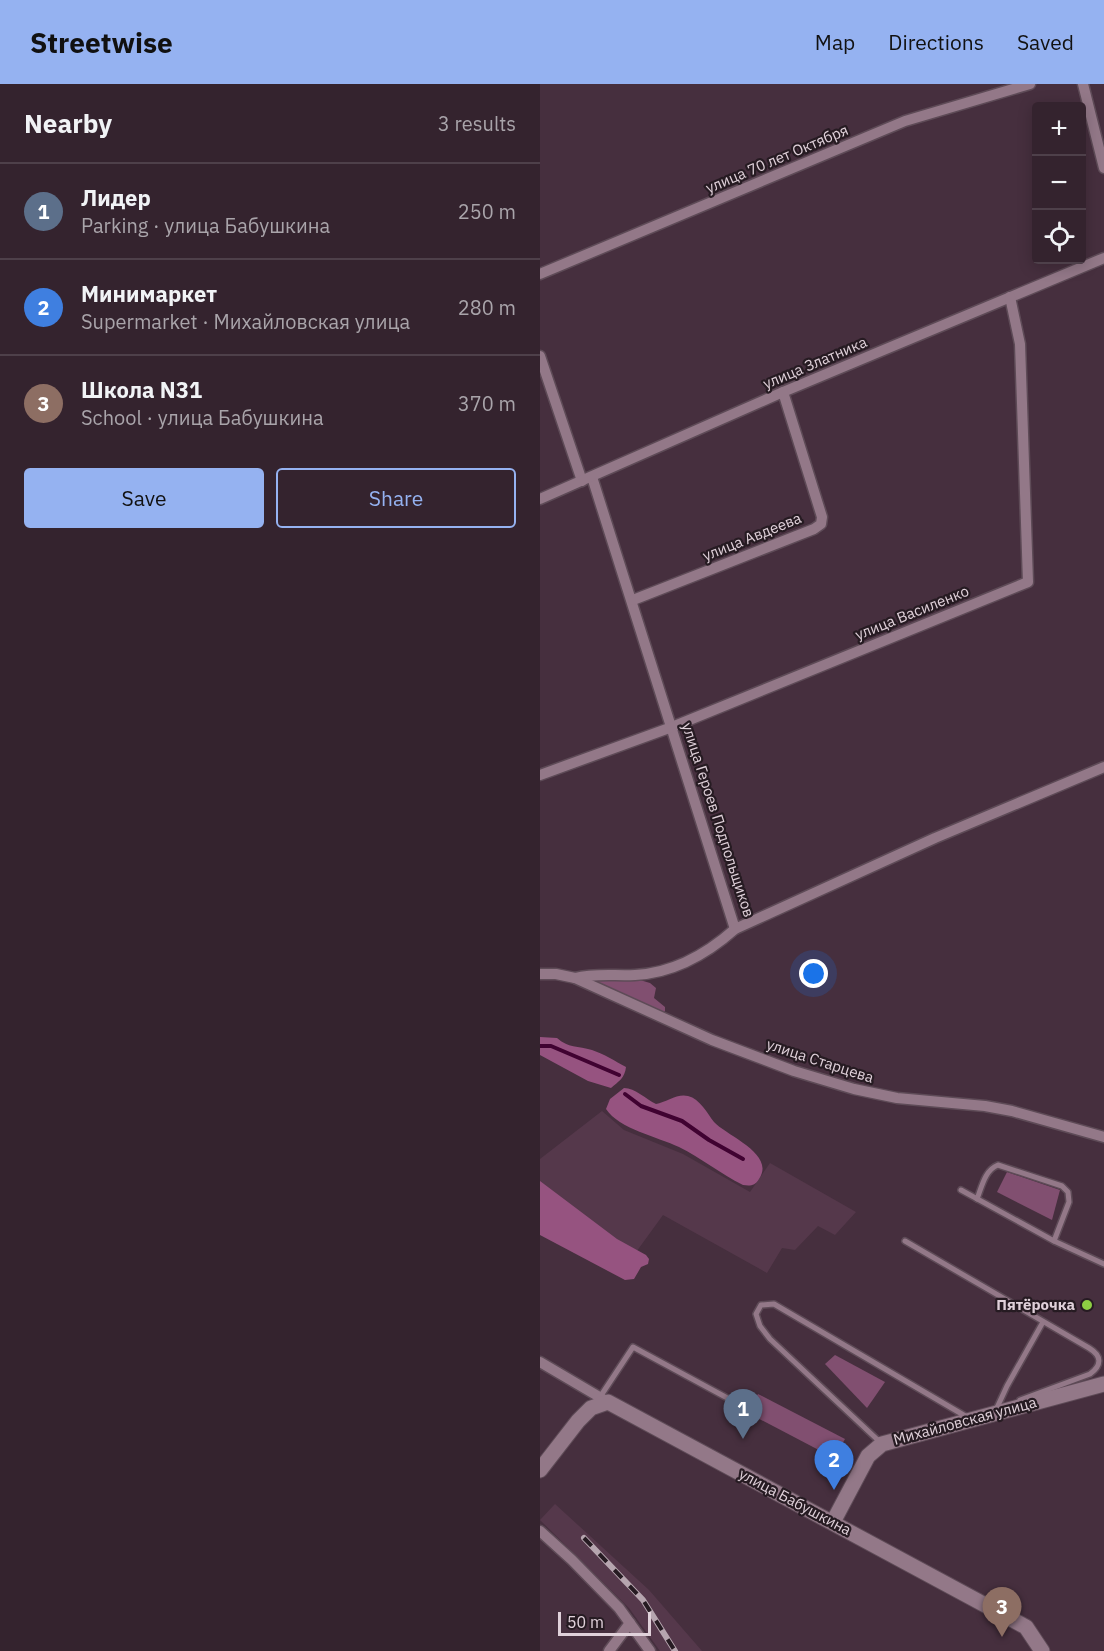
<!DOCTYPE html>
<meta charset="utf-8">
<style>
:root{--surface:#34232e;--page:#3f2f3a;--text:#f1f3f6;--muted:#a9a4aa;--line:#4e404a;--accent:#95b2f1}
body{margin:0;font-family:"IBM Plex Sans",sans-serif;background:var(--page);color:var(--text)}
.controls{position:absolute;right:18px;top:18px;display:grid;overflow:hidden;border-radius:6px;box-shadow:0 3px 15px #0003}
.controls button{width:54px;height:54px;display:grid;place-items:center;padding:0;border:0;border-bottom:2px solid var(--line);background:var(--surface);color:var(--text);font:30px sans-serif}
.scale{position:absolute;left:18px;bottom:15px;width:93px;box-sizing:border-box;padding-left:6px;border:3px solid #e0d1da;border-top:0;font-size:16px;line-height:21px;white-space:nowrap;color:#e0d1da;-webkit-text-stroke:4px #261b22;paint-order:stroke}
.you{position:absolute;left:274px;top:890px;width:21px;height:21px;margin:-15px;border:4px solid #fff;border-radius:50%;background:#1a73e8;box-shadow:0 0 0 9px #1a73e833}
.badge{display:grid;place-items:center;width:39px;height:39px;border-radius:50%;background:var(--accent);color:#fff;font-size:20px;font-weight:700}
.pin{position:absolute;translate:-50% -50px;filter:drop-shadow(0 2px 3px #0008)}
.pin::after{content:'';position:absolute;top:32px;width:21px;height:18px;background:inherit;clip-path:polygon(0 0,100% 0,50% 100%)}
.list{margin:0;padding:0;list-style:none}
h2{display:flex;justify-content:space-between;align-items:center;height:78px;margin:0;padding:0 24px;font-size:26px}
h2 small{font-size:20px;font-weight:400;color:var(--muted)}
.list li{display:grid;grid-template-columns:39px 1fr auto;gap:18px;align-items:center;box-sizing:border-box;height:96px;padding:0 24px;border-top:2px solid var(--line)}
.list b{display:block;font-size:22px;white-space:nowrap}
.list p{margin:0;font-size:20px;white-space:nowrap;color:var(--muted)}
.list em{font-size:20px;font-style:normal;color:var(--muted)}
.actions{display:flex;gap:12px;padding:18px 24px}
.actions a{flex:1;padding:14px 0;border:2px solid var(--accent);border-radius:6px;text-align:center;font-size:21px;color:var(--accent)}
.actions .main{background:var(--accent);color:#111}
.icon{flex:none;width:33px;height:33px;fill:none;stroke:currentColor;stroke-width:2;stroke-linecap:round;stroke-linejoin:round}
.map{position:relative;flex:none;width:564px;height:1567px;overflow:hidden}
header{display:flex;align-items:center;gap:36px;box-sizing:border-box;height:84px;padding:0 30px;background:var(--accent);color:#111}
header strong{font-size:28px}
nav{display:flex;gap:33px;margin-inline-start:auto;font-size:21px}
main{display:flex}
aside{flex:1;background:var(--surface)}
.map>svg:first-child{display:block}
.built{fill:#55384b}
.green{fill:#814f70}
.forest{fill:#965380}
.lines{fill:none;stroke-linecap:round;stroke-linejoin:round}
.stream{stroke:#400231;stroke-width:4}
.lane-casing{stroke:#5e4b57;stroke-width:8}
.street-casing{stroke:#5e4b57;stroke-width:13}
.secondary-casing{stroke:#5e4b57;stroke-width:17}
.lane{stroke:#937888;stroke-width:5}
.street{stroke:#937888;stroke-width:10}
.secondary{stroke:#937888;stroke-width:15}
.rail-casing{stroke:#b6a5af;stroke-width:6}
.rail{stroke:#261b22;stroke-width:4;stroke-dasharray:11;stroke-linecap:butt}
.poi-dot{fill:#8ece43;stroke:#261b22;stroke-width:2}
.labels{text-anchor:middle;stroke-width:4.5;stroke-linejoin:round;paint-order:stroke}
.street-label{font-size:15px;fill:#e0d1da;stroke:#261b22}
.poi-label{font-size:15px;font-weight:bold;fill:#e0d1da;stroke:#261b22;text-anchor:end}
</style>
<header>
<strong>Streetwise</strong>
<nav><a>Map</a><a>Directions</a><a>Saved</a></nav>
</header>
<main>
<aside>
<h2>Nearby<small>3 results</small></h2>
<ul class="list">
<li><span class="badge" style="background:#5c6f8a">1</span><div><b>Лидер</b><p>Parking · улица Бабушкина</p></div><em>250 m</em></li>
<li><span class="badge" style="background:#3f7fe0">2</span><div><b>Минимаркет</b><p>Supermarket · Михайловская улица</p></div><em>280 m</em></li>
<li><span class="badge" style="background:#8d6e63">3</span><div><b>Школа N31</b><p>School · улица Бабушкина</p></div><em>370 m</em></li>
</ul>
<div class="actions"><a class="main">Save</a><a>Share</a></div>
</aside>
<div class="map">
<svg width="564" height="1567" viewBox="0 0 564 1567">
<rect width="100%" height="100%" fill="#462f3e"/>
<g class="built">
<polygon points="62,1027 84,1046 143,1070 210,1108 230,1079 316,1128 295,1151 278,1142 255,1166 242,1164 227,1189 123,1131 94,1171 0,1105 0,1075"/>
<polygon points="15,1420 109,1506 162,1567 120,1567 89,1524 0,1436"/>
</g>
<g class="green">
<polygon points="67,894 100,896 110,899 116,904 114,914 125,923 125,927 123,929 59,900 58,897"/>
<polygon points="467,1088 520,1106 512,1136 457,1108"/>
<polygon points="295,1271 345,1298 327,1324 285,1280"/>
<polygon points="218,1310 305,1355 294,1374 206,1328"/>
</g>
<g class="forest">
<path d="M0,953l17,1c11,10 21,8 35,12 12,4 23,11 34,17 -1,11 -8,15 -15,21l-23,-7 -48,-26z"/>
<path d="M84,1004c11,0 22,11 32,16 10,-2 22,-11 32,-8 12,3 19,17 26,26 13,14 62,32 45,57 -4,7 -9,7 -16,6 -22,-11 -42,-27 -64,-38 -21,-10 -60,-18 -73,-38l4,-10z"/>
<polygon points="0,1097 77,1155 106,1171 109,1175 108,1180 101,1183 94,1195 85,1196 0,1151"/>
</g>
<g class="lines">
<g class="stream">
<polyline points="0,962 11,962 79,991"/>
<polyline points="85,1010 101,1022 142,1037 169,1056 203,1075"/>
</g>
<defs>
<g id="lane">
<polyline points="421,1106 514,1157 564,1180"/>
<path d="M437,1115c5,-13 8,-29 21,-34l64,21 6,6 1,10 -15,39"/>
<path d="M365,1157l184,107c13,8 13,17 1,26l-70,26"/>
<polyline points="60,1313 93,1263 191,1316"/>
<polyline points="455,1328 467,1302 503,1238"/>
<polyline points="341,1359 230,1255 220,1242 216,1230 221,1221 234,1220 427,1333"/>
</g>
<g id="street">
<polyline points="543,0 564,84"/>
<polyline points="0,190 365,37 490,0"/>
<polyline points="0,272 42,397"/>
<polyline points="52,393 195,845"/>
<polyline points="0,415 243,308 564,174"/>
<polyline points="93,516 274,445 281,440 282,433 243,308"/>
<polyline points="0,691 132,643 488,498 480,260 470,213"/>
<polyline points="0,890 16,890 35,894 172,956 254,987 314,1005 357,1014 445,1022 472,1027 564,1053"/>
<path d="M35,894c20,-5 40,-2 60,-3 38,-2 73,-22 100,-46l200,-91 169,-71"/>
<polyline points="0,1278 68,1318"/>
<polyline points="0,1447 32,1476 79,1524 110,1567"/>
<polyline points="69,1567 90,1539"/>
</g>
<g id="secondary">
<polyline points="0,1386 38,1337 51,1324 68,1318 486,1543 502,1567"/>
<polyline points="293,1438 328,1372 342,1360 564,1300"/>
</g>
</defs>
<use href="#lane" class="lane-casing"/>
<use href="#street" class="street-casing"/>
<use href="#secondary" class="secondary-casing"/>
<use href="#lane" class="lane"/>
<use href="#street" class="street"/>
<use href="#secondary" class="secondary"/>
<defs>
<polyline id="rail" points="44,1454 103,1516 135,1567"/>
</defs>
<use href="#rail" class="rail-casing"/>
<use href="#rail" class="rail"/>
</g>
<circle class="poi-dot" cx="547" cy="1221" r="6"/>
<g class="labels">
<g class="street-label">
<text transform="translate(237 75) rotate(-23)" y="5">улица 70 лет Октября</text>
<text transform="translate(275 279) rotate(-23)" y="5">улица Златника</text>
<text transform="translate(212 453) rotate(-22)" y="5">улица Авдеева</text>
<text transform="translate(372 529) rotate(-22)" y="5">улица Василенко</text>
<text transform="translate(178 736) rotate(72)" y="5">улица Героев Подпольщиков</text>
<text transform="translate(280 977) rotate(18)" y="5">улица Старцева</text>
<text transform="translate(425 1337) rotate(-15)" y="5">Михайловская улица</text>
<text transform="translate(255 1418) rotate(28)" y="5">улица Бабушкина</text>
</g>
<g class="poi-label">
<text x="535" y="1226">Пятёрочка</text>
</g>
</g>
</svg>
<div class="controls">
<button>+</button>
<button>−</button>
<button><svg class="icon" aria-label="locate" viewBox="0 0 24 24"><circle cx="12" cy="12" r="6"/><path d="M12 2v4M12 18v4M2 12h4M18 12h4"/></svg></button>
</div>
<div class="scale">50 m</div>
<div class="you"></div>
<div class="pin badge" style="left:203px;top:1355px;background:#5c6f8a">1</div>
<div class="pin badge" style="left:294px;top:1406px;background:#3f7fe0">2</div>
<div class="pin badge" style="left:462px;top:1553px;background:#8d6e63">3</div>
</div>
</main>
